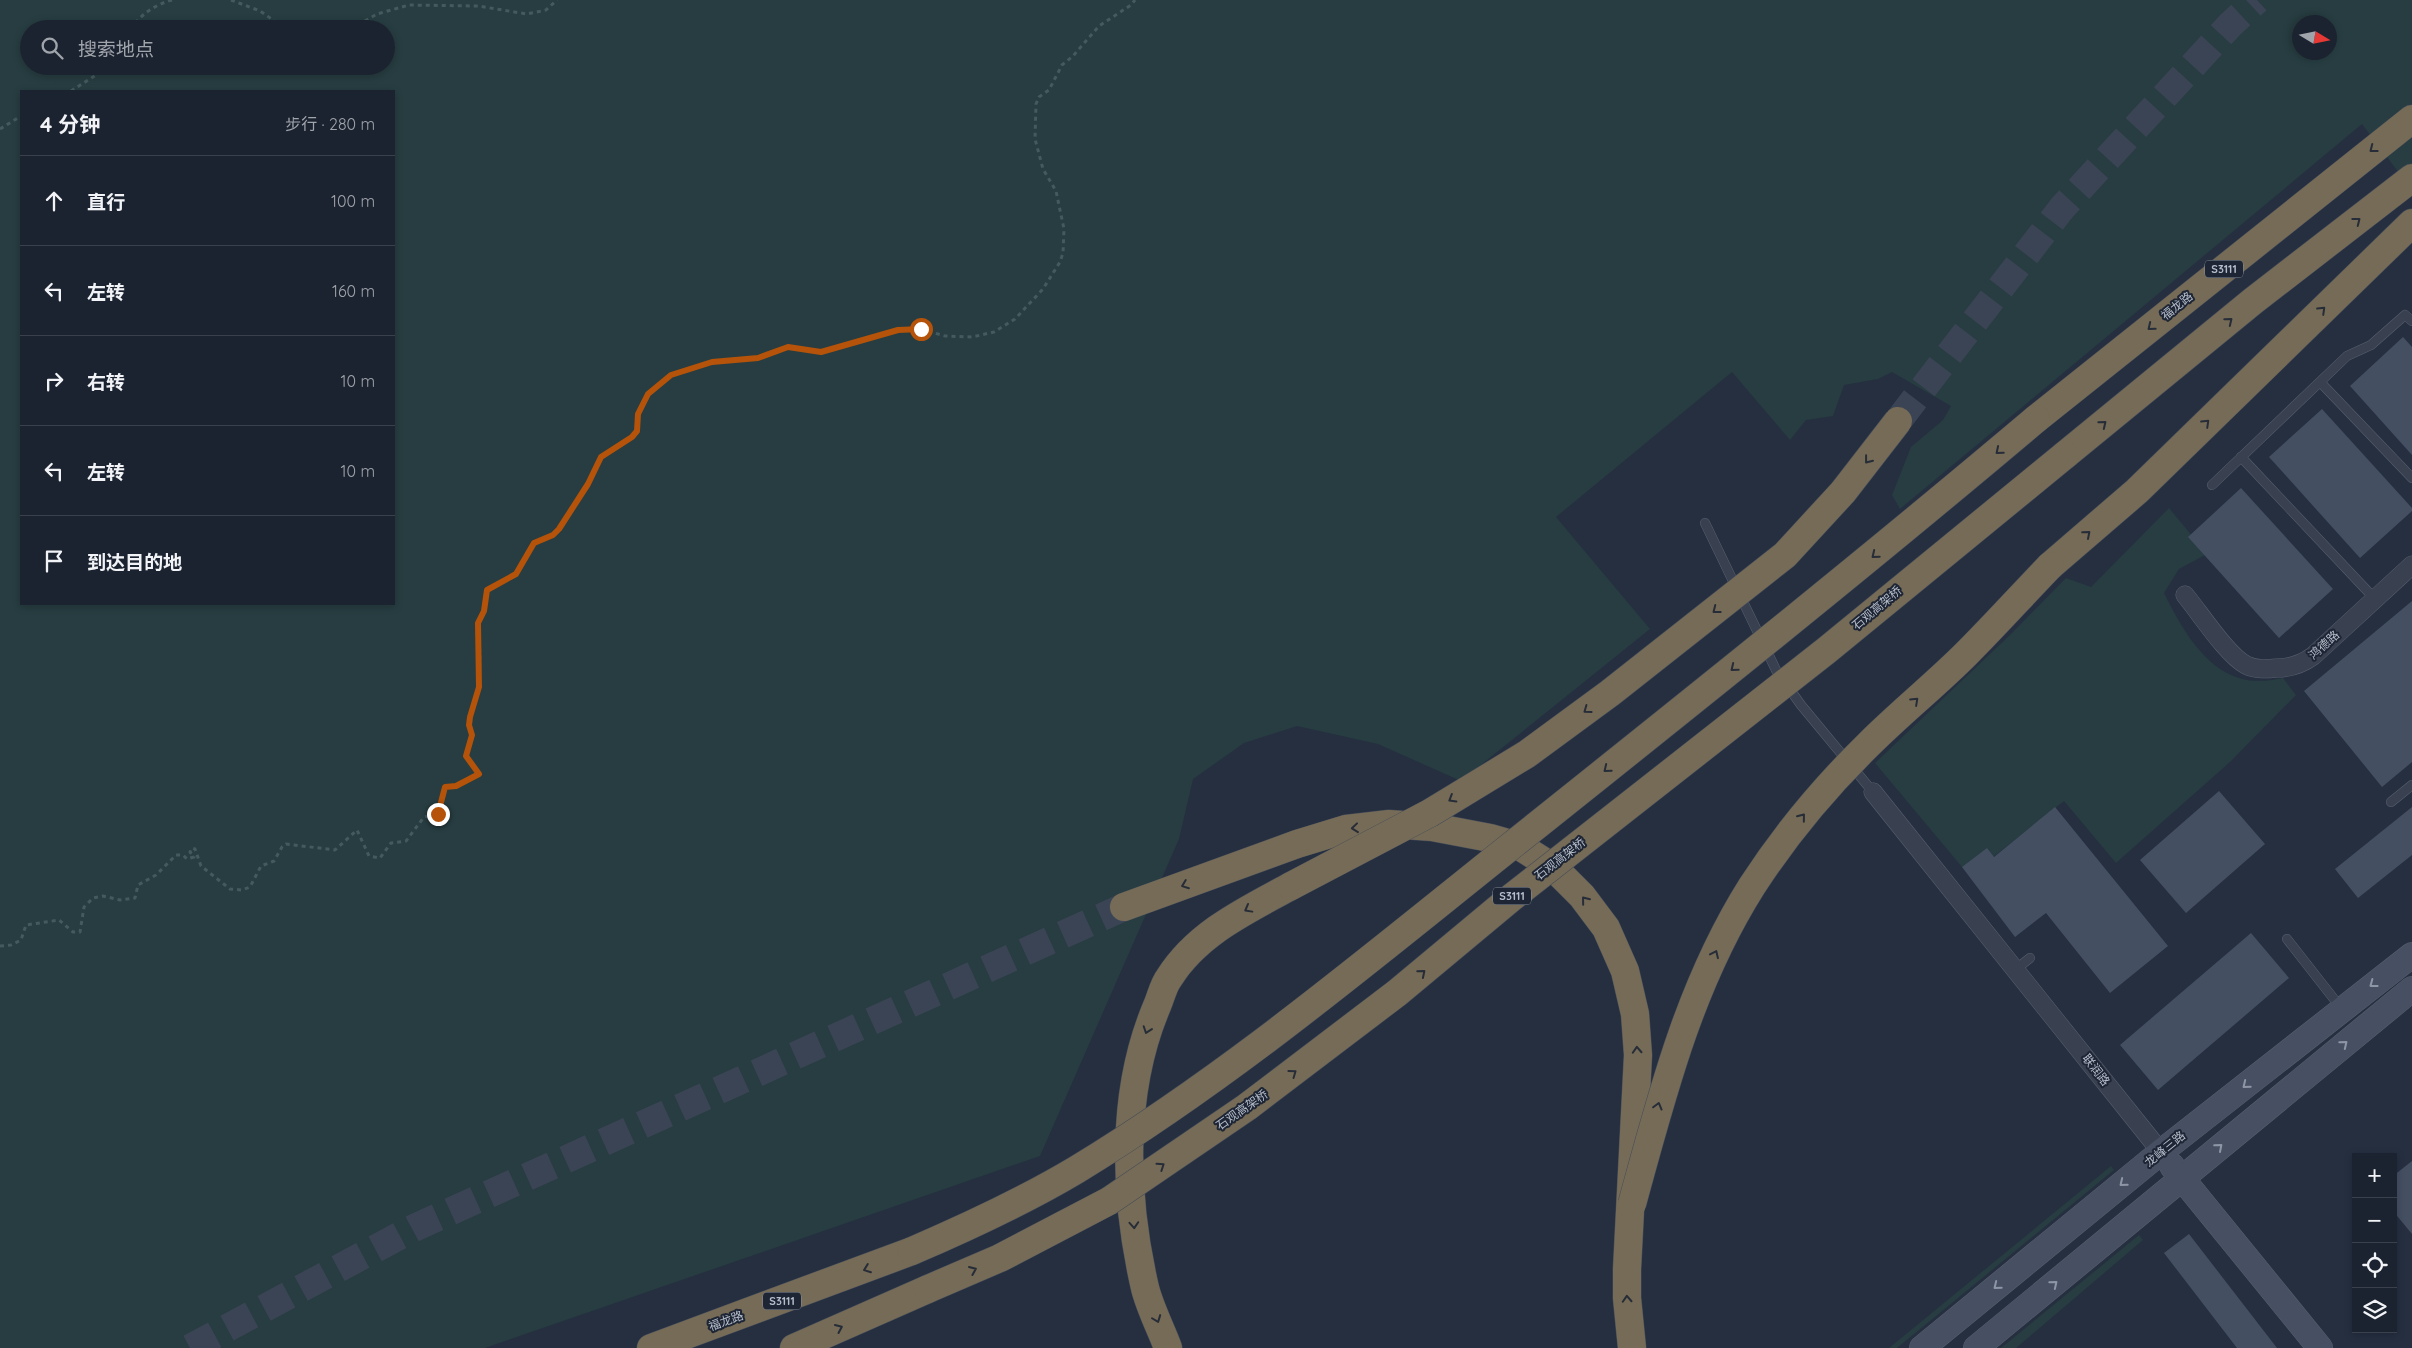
<!DOCTYPE html>
<html lang="zh">
<meta charset="utf-8">
<style>
:root{--surface:#1c2330;--page:#292f3c;--text:#f1f3f6;--muted:#a0a4ab;--line:#3a404c}
body{margin:0;font-family:Quicksand,"Noto Sans SC",sans-serif;background:var(--page);color:var(--text)}
.controls{position:absolute;right:15px;bottom:15px;display:grid;overflow:hidden;border-radius:0px;box-shadow:0 2px 8px #0003}
.controls button{width:45px;height:45px;display:grid;place-items:center;padding:0;border:0;border-bottom:1px solid var(--line);background:var(--surface);color:var(--text);font:25px sans-serif}
.compass{position:absolute;left:2292px;top:15px;width:45px;height:45px;border-radius:50%;background:var(--surface);box-shadow:0 2px 8px #0003;rotate:100deg}
.stop{position:absolute;width:15px;height:15px;margin:-11px;border:4px solid #b45309;border-radius:50%;background:#fff}
.stop.end{background:#b45309;border-color:#fff;box-shadow:0 1px 5px #0008}
.list{margin:0;padding:0;list-style:none}
h2{display:flex;justify-content:space-between;align-items:center;height:65px;margin:0;padding:0 20px;font-size:21px}
h2 small{font-size:16px;font-weight:400;color:var(--muted)}
.list li{display:grid;grid-template-columns:32px 1fr auto;gap:15px;align-items:center;box-sizing:border-box;height:90px;padding:0 20px;border-top:1px solid var(--line)}
.list b{display:block;font-size:19px;white-space:nowrap}
.list em{font-size:16px;font-style:normal;color:var(--muted)}
.icon{flex:none;width:28px;height:28px;fill:none;stroke:currentColor;stroke-width:2;stroke-linecap:round;stroke-linejoin:round}
.map{position:relative;flex:none;width:2412px;height:1348px;overflow:hidden}
.search{position:absolute;background:var(--surface);box-shadow:0 2px 8px #0003;left:20px;top:20px;width:375px;height:55px;display:flex;align-items:center;gap:12px;box-sizing:border-box;padding:0 18px;border-radius:28px;color:var(--muted);font-size:19px}
.panel{position:absolute;background:var(--surface);box-shadow:0 2px 8px #0003;left:20px;top:90px;width:375px;height:515px;border-radius:0px}
.map>svg:first-child{display:block}
.green{fill:#273d41;fill-rule:evenodd}
.building{fill:#444f62}
.lines{fill:none;stroke-linecap:round;stroke-linejoin:round}
.highway-tunnel{stroke:#3b4455;stroke-width:28;stroke-dasharray:28 14;stroke-linecap:butt}
.lane-casing{stroke:#575f6d;stroke-width:10}
.street-casing{stroke:#575f6d;stroke-width:19}
.secondary-casing{stroke:#575f6d;stroke-width:26}
.highway-casing{stroke:#444c5a;stroke-width:29}
.path{stroke:#455a5e;stroke-width:3;stroke-dasharray:4 4;stroke-linecap:butt}
.lane{stroke:#394150;stroke-width:9}
.street{stroke:#394150;stroke-width:18}
.secondary{stroke:#475063;stroke-width:25}
.highway{stroke:#766b56;stroke-width:28}
.highway-bridge-casing{stroke:#444c5a;stroke-width:29;stroke-linecap:butt}
.highway-bridge{stroke:#766b56;stroke-width:28}
.oneway{stroke:#272d38}
.oneway2{stroke:#8e96a6}
.route{stroke:#b45309;stroke-width:6}
.labels{text-anchor:middle;stroke-width:4;stroke-linejoin:round;paint-order:stroke}
.shield{fill:#1e2635;stroke:#888f9d;stroke-width:1}
.shield-label{font-size:11px;font-weight:bold;fill:#b5bcca}
.street-label{font-size:12px;fill:#b5bcca;stroke:#1e2635}
</style>
<div class="map">
<svg width="2412" height="1348" viewBox="0 0 2412 1348">
<rect width="100%" height="100%" fill="#252f40"/>
<g class="green">
<path d="M0,0h2412v190l-50,-66 -462,385 -8,-14 19,-48 32,-27 8,-14 -59,-34 -14,7 -34,6 -11,31 -27,4 -16,20 -58,-68 -176,145 94,112 -189,152 -83,-37 -81,-18 -53,17 -51,36 -14,60 -139,317 -555,192h-485zM2300,22h30v30h-30zM29,29h357v37h-357zM21,91h373v513h-373z"/>
<path d="M2169,508l38,46 -28,15 -15,24c19,38 47,89 96,88 8,0 16,-2 23,-3l13,17 -66,67 -114,101 -52,-62 -71,56 -31,10 -87,-104 136,-129 55,-56 25,9z"/>
<polygon points="2111,1166 2114,1170 1897,1348 1889,1348"/>
<polygon points="2139,1235 2143,1240 2016,1348 2001,1348"/>
</g>
<g class="building">
<polygon points="2403,337 2412,347 2412,455 2350,386"/>
<polygon points="2322,409 2412,508 2412,511 2360,558 2269,457"/>
<polygon points="2241,488 2333,589 2279,638 2188,537"/>
<polygon points="2412,601 2412,762 2382,787 2304,691"/>
<polygon points="2219,791 2265,844 2186,913 2140,860"/>
<polygon points="2055,807 2168,946 2110,993 2046,913 2015,937 1962,867 1987,848 1994,857"/>
<polygon points="2412,807 2412,855 2358,898 2335,869"/>
<polygon points="2251,933 2289,978 2158,1090 2120,1045"/>
<polygon points="2412,1161 2412,1234 2393,1211 2393,1176"/>
<polygon points="2189,1234 2277,1348 2237,1348 2164,1253"/>
</g>
<g class="lines">
<g class="highway-tunnel">
<polyline points="1898,421 2062,208 2230,25 2257,0"/>
<polyline points="190,1348 414,1228 1124,907"/>
</g>
<defs>
<g id="lane">
<polyline points="2321,383 2412,478"/>
<polyline points="2241,457 2374,598"/>
<polyline points="2212,485 2347,356 2371,345 2405,315 2412,321"/>
<polyline points="1705,523 1776,670 1801,705 1873,792"/>
<polyline points="2391,802 2412,785"/>
<polyline points="2287,939 2341,1008"/>
<polyline points="2016,969 2030,958"/>
</g>
<g id="street">
<path d="M2185,595c15,18 42,60 61,70 10,5 21,4 31,3 14,0 25,-4 36,-12l99,-91"/>
<polyline points="1873,792 2161,1152"/>
</g>
<g id="secondary">
<polyline points="2172,1166 2320,1348"/>
<polyline points="1922,1348 2161,1152 2412,955"/>
<polyline points="1976,1348 2412,989"/>
</g>
<g id="highway">
<polyline points="2036,419 2412,119"/>
<polyline points="2065,455 2253,301 2412,178"/>
<polyline points="2050,566 2137,491 2412,223"/>
<polyline points="1124,907 1297,844 1346,829 1389,824 1432,827 1490,838 1521,847 1554,868 1582,896 1606,928 1625,971 1635,1014 1638,1055 1627,1269 1627,1298 1632,1348"/>
<polyline points="651,1348 912,1251"/>
<polyline points="794,1348 928,1289"/>
<path d="M1168,1348c-7,-19 -18,-40 -23,-60 -21,-91 -25,-195 12,-282 4,-9 6,-20 12,-28 28,-45 78,-68 122,-92"/>
</g>
</defs>
<use href="#lane" class="lane-casing"/>
<use href="#street" class="street-casing"/>
<use href="#secondary" class="secondary-casing"/>
<use href="#highway" class="highway-casing"/>
<g class="path">
<polyline points="231,0 260,11 286,29"/>
<path d="M130,29c12,-15 24,-24 42,-29"/>
<polyline points="351,29 377,14 409,5 478,6 527,14 546,10 557,0"/>
<polyline points="71,91 96,75 104,66"/>
<polyline points="0,129 21,116"/>
<polyline points="0,946 11,945 21,940 26,925 59,920 73,932 80,932 84,907 93,898 103,896 120,900 135,898 138,885 156,875 176,855 183,855 187,859 194,857 190,852 192,848 195,849 201,866 230,889 242,890 250,887 261,866 274,861 282,847 286,844 335,850 357,830 369,856 380,858 391,843 406,841 424,817 438,814 445,787 456,786 479,775 466,756 472,735 469,725 470,717 479,687 480,652 477,633 478,623 484,611 487,590 516,574 534,543 553,535 559,529 588,485 601,457 632,437 637,431 638,414 648,394 671,375 712,362 758,358 788,347 821,352 897,330 921,329 945,336 972,337 994,332 1015,319 1043,289 1060,262 1063,253 1064,229 1056,191 1043,169 1035,139 1036,104 1039,97 1049,90 1062,65 1073,56 1099,26 1131,5 1135,0"/>
</g>
<use href="#lane" class="lane"/>
<use href="#street" class="street"/>
<use href="#secondary" class="secondary"/>
<use href="#highway" class="highway"/>
<defs>
<g id="highway-bridge">
<polyline points="1291,886 1430,813 1527,754 1610,693 1785,555 1843,492 1898,421"/>
<path d="M1632,1204c30,-110 58,-220 120,-318 33,-51 73,-99 117,-142 31,-31 66,-59 97,-90 29,-29 56,-59 84,-88"/>
<path d="M912,1251c56,-24 112,-50 164,-81 153,-93 291,-209 430,-320 178,-142 356,-284 530,-431"/>
<polyline points="928,1289 1000,1258 1109,1201 1247,1107 1397,993 1511,898 1827,650 2065,455"/>
</g>
</defs>
<use href="#highway-bridge" class="highway-bridge-casing"/>
<use href="#highway-bridge" class="highway-bridge"/>
</g>
<defs><path id="oneway-chevron" d="M-2-3.5L2.5 0L-2 3.5" fill="none" stroke-width="1.6" stroke-linecap="round" stroke-linejoin="round" transform="scale(1.25)"/></defs>
<g class="oneway">
<use href="#oneway-chevron" transform="translate(2373 149) rotate(142)"/>
<use href="#oneway-chevron" transform="translate(2357 221) rotate(-38)"/>
<use href="#oneway-chevron" transform="translate(2322 310) rotate(-44)"/>
<use href="#oneway-chevron" transform="translate(2229 321) rotate(-39)"/>
<use href="#oneway-chevron" transform="translate(2151 327) rotate(141)"/>
<use href="#oneway-chevron" transform="translate(2206 423) rotate(-44)"/>
<use href="#oneway-chevron" transform="translate(2103 424) rotate(-39)"/>
<use href="#oneway-chevron" transform="translate(1999 451) rotate(140)"/>
<use href="#oneway-chevron" transform="translate(1868 460) rotate(128)"/>
<use href="#oneway-chevron" transform="translate(2087 534) rotate(-41)"/>
<use href="#oneway-chevron" transform="translate(1875 555) rotate(141)"/>
<use href="#oneway-chevron" transform="translate(1716 610) rotate(142)"/>
<use href="#oneway-chevron" transform="translate(1734 668) rotate(141)"/>
<use href="#oneway-chevron" transform="translate(1915 701) rotate(-43)"/>
<use href="#oneway-chevron" transform="translate(1587 710) rotate(144)"/>
<use href="#oneway-chevron" transform="translate(1607 769) rotate(141)"/>
<use href="#oneway-chevron" transform="translate(1452 799) rotate(149)"/>
<use href="#oneway-chevron" transform="translate(1802 817) rotate(-51)"/>
<use href="#oneway-chevron" transform="translate(1355 828) rotate(174)"/>
<use href="#oneway-chevron" transform="translate(1185 885) rotate(159)"/>
<use href="#oneway-chevron" transform="translate(1585 900) rotate(-129)"/>
<use href="#oneway-chevron" transform="translate(1248 909) rotate(151)"/>
<use href="#oneway-chevron" transform="translate(1715 954) rotate(-65)"/>
<use href="#oneway-chevron" transform="translate(1422 973) rotate(-40)"/>
<use href="#oneway-chevron" transform="translate(1147 1030) rotate(109)"/>
<use href="#oneway-chevron" transform="translate(1637 1050) rotate(-93)"/>
<use href="#oneway-chevron" transform="translate(1293 1073) rotate(-36)"/>
<use href="#oneway-chevron" transform="translate(1658 1106) rotate(-75)"/>
<use href="#oneway-chevron" transform="translate(1161 1166) rotate(-34)"/>
<use href="#oneway-chevron" transform="translate(1134 1225) rotate(86)"/>
<use href="#oneway-chevron" transform="translate(867 1269) rotate(159)"/>
<use href="#oneway-chevron" transform="translate(973 1270) rotate(-23)"/>
<use href="#oneway-chevron" transform="translate(1627 1299) rotate(-93)"/>
<use href="#oneway-chevron" transform="translate(1157 1319) rotate(69)"/>
<use href="#oneway-chevron" transform="translate(839 1328) rotate(-24)"/>
</g>
<g class="oneway2">
<use href="#oneway-chevron" transform="translate(2373 984) rotate(143)"/>
<use href="#oneway-chevron" transform="translate(2344 1044) rotate(-39)"/>
<use href="#oneway-chevron" transform="translate(2246 1085) rotate(141)"/>
<use href="#oneway-chevron" transform="translate(2219 1147) rotate(-41)"/>
<use href="#oneway-chevron" transform="translate(2123 1183) rotate(141)"/>
<use href="#oneway-chevron" transform="translate(2054 1284) rotate(-39)"/>
<use href="#oneway-chevron" transform="translate(1997 1286) rotate(141)"/>
</g>
<g class="lines">
<polyline class="route" points="438,814 445,787 456,786 479,774 466,756 472,735 469,725 470,717 479,687 478,623 484,611 487,590 516,574 534,543 553,535 559,529 588,484 601,457 632,437 637,431 638,414 648,394 671,375 712,362 758,358 788,347 821,352 898,330 921,329"/>
</g>
<g class="labels">
<g class="shield">
<rect x="2205" y="260.5" width="38" height="17" rx="4"/>
<rect x="1493" y="887.5" width="38" height="17" rx="4"/>
<rect x="763" y="1292.5" width="38" height="17" rx="4"/>
</g>
<g class="shield-label">
<text x="2224" y="273">S3111</text>
<text x="1512" y="900">S3111</text>
<text x="782" y="1305">S3111</text>
</g>
<g class="street-label">
<text transform="translate(2177 306) rotate(-39)" y="4">福龙路</text>
<text transform="translate(1877 608) rotate(-40)" y="4">石观高架桥</text>
<text transform="translate(2324 645) rotate(-42)" y="4">鸿德路</text>
<text transform="translate(1560 859) rotate(-38)" y="4">石观高架桥</text>
<text transform="translate(2096 1070) rotate(52)" y="4">联润路</text>
<text transform="translate(1242 1110) rotate(-35)" y="4">石观高架桥</text>
<text transform="translate(2165 1149) rotate(-39)" y="4">龙峰三路</text>
<text transform="translate(726 1321) rotate(-20)" y="4">福龙路</text>
</g>
</g>
</svg>
<div class="controls">
<button>+</button>
<button>−</button>
<button><svg class="icon" aria-label="locate" viewBox="0 0 24 24"><circle cx="12" cy="12" r="6"/><path d="M12 2v4M12 18v4M2 12h4M18 12h4"/></svg></button>
<button><svg class="icon" aria-label="layers" viewBox="0 0 24 24"><path d="M12 4l9 5-9 5-9-5zM3 14l9 5 9-5"/></svg></button>
</div>
<svg class="compass" viewBox="-18 -18 36 36"><path d="M0-13l5 13h-10z" fill="#e53935"/><path d="M0 13l5-13h-10z" fill="#a0a4ab"/></svg>
<div class="stop" style="left:921px;top:329px"></div>
<div class="stop end" style="left:438px;top:814px"></div>
<div class="search"><svg class="icon" aria-label="search" viewBox="0 0 24 24"><circle cx="10" cy="10" r="6"/><path d="M15 15l6 6"/></svg>搜索地点</div>
<section class="panel">
<h2>4 分钟<small>步行 · 280 m</small></h2>
<ul class="list">
<li><svg class="icon" aria-label="ahead" viewBox="0 0 24 24"><path d="M12 20V5M6 11l6-6 6 6"/></svg><div><b>直行</b></div><em>100 m</em></li>
<li><svg class="icon" aria-label="left" viewBox="0 0 24 24"><path d="M17 20v-9H6M10 6l-5 5 5 5"/></svg><div><b>左转</b></div><em>160 m</em></li>
<li><svg class="icon" aria-label="right" viewBox="0 0 24 24"><path d="M7 20v-9h11M14 6l5 5-5 5"/></svg><div><b>右转</b></div><em>10 m</em></li>
<li><svg class="icon" aria-label="left" viewBox="0 0 24 24"><path d="M17 20v-9H6M10 6l-5 5 5 5"/></svg><div><b>左转</b></div><em>10 m</em></li>
<li><svg class="icon" aria-label="arrive" viewBox="0 0 24 24"><path d="M6 21V4h12l-3 4 3 4H6"/></svg><div><b>到达目的地</b></div></li>
</ul>
</section>
</div>
